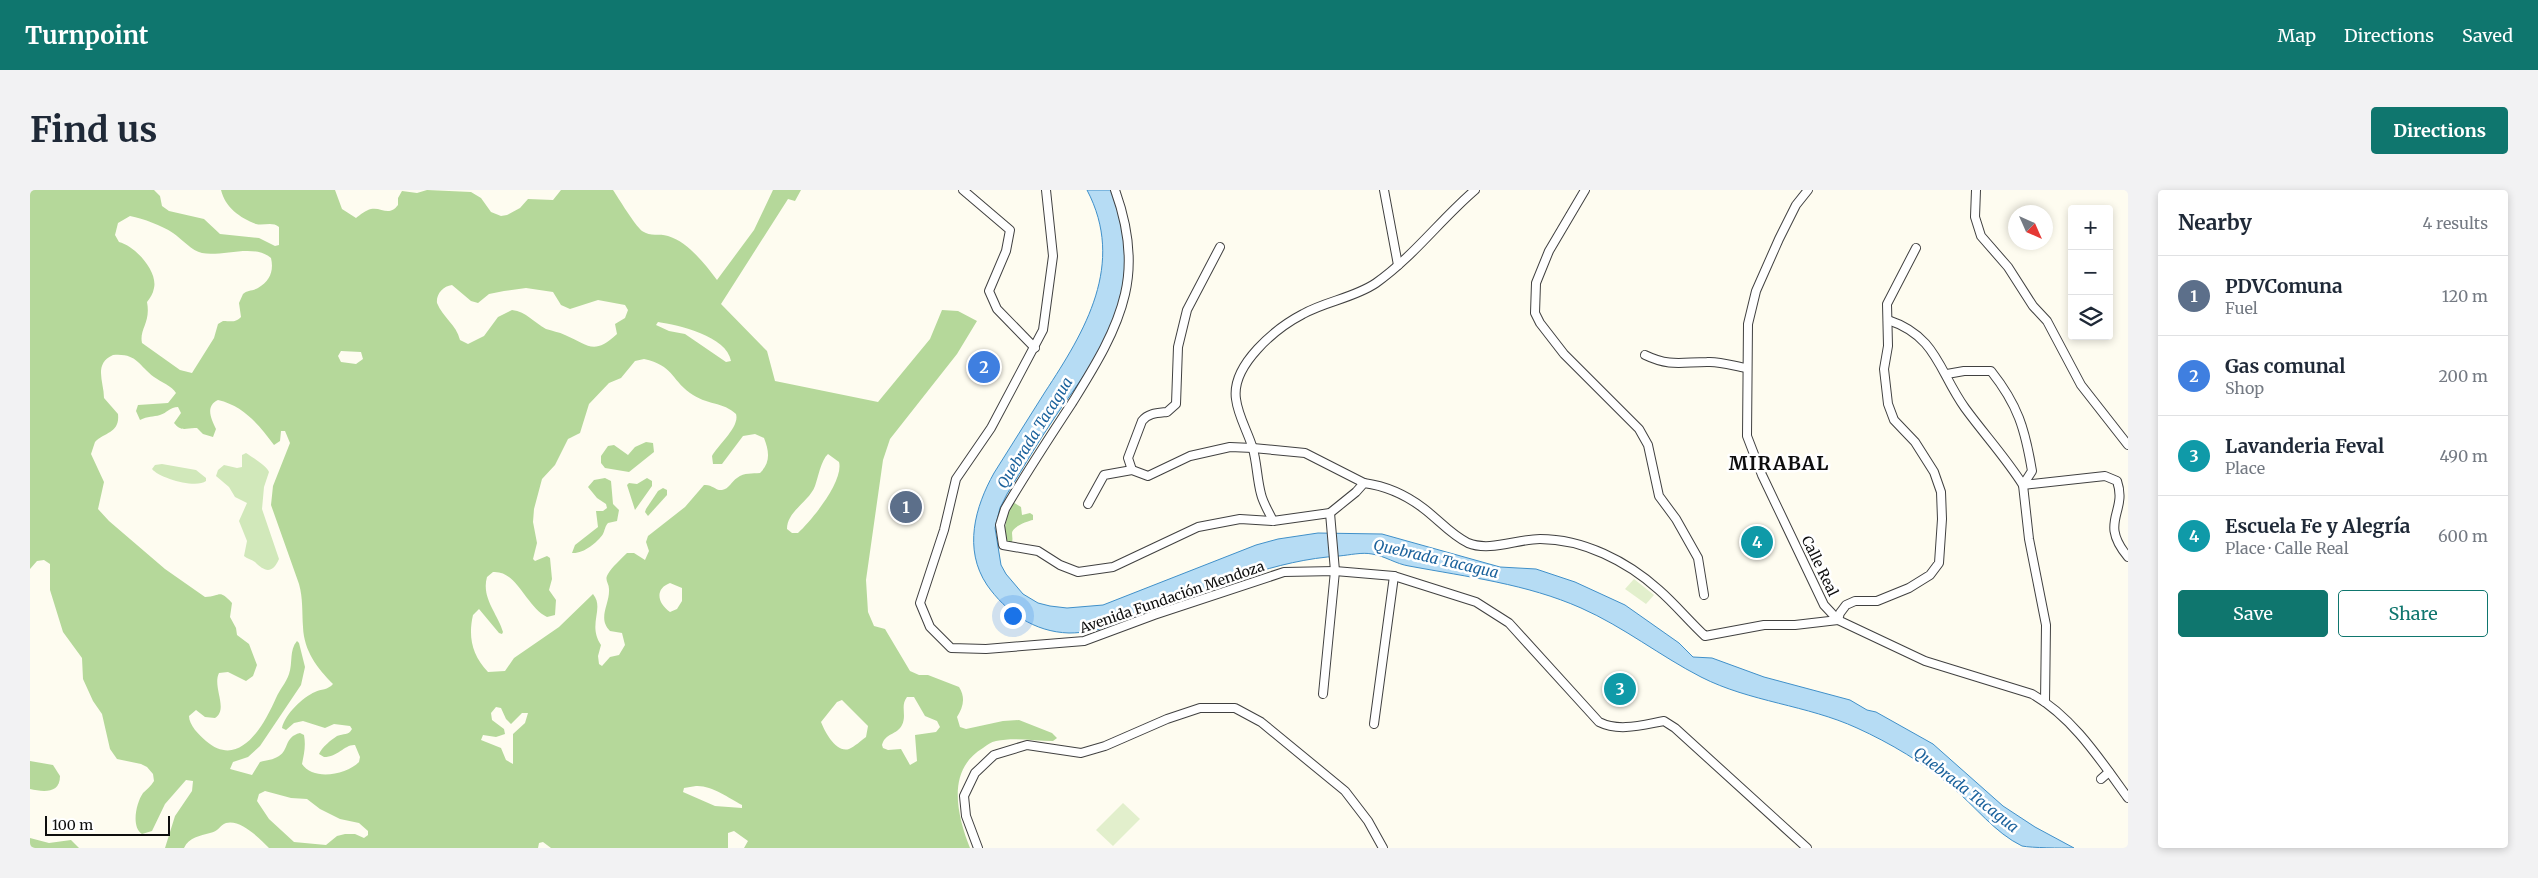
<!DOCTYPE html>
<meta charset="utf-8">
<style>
:root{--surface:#fff;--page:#f2f2f3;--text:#1f2937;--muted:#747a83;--line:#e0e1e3;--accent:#0f766e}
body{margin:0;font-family:Merriweather,serif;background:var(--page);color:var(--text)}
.controls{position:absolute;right:15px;top:15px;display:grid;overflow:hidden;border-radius:5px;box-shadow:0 2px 8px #0003}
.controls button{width:45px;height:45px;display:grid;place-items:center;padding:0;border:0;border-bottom:1px solid var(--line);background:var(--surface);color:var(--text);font:25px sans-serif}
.compass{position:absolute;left:1978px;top:15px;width:45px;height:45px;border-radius:50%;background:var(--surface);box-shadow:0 2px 8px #0003;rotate:135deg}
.scale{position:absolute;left:15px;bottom:12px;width:125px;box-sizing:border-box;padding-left:5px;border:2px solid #0e0e0e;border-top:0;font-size:14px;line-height:18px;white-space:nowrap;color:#0e0e0e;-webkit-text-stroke:4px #fff;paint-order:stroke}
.you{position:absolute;left:982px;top:425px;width:18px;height:18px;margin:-12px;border:4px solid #fff;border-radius:50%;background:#1a73e8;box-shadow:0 0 0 8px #1a73e833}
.badge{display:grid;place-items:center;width:32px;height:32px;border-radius:50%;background:var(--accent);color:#fff;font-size:16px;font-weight:700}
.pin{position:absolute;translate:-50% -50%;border:2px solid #fff;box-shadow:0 1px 5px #0006}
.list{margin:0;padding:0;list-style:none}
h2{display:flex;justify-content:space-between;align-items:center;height:65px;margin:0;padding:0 20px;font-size:21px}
h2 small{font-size:16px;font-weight:400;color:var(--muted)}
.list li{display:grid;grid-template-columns:32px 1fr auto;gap:15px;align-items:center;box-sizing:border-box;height:80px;padding:0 20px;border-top:1px solid var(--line)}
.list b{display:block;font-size:19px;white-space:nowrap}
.list p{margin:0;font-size:16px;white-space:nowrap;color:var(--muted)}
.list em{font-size:16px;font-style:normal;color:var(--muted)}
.actions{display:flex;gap:10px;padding:15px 20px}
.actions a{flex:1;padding:11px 0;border:1px solid var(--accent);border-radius:5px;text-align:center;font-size:18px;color:var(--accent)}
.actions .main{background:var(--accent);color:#fff}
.icon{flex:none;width:28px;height:28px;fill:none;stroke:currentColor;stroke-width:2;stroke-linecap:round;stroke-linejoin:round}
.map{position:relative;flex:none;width:2098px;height:658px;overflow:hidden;border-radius:5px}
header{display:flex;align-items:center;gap:30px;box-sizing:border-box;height:70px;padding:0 25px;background:var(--accent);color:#fff}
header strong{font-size:24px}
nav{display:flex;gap:28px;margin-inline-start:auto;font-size:18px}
.intro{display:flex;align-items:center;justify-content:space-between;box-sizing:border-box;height:120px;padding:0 30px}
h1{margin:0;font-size:35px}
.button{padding:12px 22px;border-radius:5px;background:var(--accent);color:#fff;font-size:18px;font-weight:700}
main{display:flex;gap:30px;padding:0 30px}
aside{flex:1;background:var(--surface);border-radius:5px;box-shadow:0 2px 8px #0003}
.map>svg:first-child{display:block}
.green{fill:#d1e8ba}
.forest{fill:#b5d89a;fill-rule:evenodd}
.pitch{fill:#e2efcc}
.water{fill:#b6dcf4;stroke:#4090c9}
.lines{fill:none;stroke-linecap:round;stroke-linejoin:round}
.minor-casing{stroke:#414141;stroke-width:10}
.minor{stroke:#fff;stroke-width:8}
.labels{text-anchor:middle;stroke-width:5;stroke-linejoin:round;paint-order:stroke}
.street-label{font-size:14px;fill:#0e0e0e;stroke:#fff}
.water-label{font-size:15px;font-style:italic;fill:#1b629c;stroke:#fff}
.district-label{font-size:19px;font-weight:bold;letter-spacing:1px;fill:#0e0e0e;stroke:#fff}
</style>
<header>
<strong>Turnpoint</strong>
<nav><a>Map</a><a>Directions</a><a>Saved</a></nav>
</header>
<div class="intro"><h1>Find us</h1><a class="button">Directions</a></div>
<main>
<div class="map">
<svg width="2098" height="658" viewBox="0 0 2098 658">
<rect width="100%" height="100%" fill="#fefcf0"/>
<g class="green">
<path d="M216,263c6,4 21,13 23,19l-5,15 -2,22 17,50c-7,16 -15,12 -24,3 -4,-3 -8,-3 -11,-6l3,-15 -8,-20 8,-18 -12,-6 -6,-10 -13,-11 2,-6 6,-5 13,3 5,-1v-12z"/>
<path d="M132,274l34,6 10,8v3c-10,8 -47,-3 -54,-12l3,-4z"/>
</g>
<g class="forest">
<path d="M0,0h124l6,6 2,10 7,5 35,8 16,15 39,4 16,8 4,-1v-18c-7,-6 -15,-1 -23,-3 -16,-6 -31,-17 -35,-34h114l7,19 14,9c4,-3 10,-8 15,-9 11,-2 18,8 27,-4v-7l4,-7 15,2 10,-3 44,2 10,6 10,14 10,4 6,-1 13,-7 8,-9 25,1 8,-10h52c6,9 21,34 29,41 9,6 17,2 26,5 20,6 37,28 49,44l37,-50 19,-40h28l-6,11 -7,-2 -67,105 46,47 8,30 103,21 52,-63 12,-29 16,1 19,10 -20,33 -67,85 -7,21 -17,120 2,32 6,14 11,3 25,42 9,4h9l31,12c7,11 4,20 -2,30l3,10 6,2 37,-8 16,-1 33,13 5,5 -4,3c-19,0 -38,-4 -57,0 -5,1 -9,4 -13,7 -37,22 -26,67 -13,100h-226l4,-7 -14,-10 -6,2v15h-177l-8,-6 -4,1 -1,5h-269c-9,-9 -28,-29 -43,-25 -6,2 -8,9 -16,10 -10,3 -21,4 -26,15h-19l10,-32 17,-25 1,-10 -7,-1 -21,24 -13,27 -10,3c-11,-7 -6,-31 1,-41 4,-4 8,-7 11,-12l-1,-7 -6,-7 -6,-3 -24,-5 -7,-10 -8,-35 -9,-13 -10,-22 -1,-21 -19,-26 -13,-42v-26l-6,-4 -7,1 -7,8zM100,26c14,3 31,9 43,17 9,6 19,18 29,20 20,4 52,-10 69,5 3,13 -1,23 -13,30 -6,3 -11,2 -15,6l-4,9 2,14c-6,6 -10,4 -18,4l-5,3 -4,14 -22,35 -12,-3 -38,-27c-3,-14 9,-20 5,-41 3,-4 6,-8 7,-14 4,-17 -19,-42 -35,-46l-4,-7 3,-12zM422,95l19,16 7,2 11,-9 15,-3 22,-3 27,4 8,13 9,4 28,-9 27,5 3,5 -3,8 -10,6 2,10c-24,22 -28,11 -52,1 -6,-3 -13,-4 -19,-6 -13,-7 -19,-17 -34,-19l-14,7 -14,19 -16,8 -8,-4c-4,-16 -17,-22 -23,-37 -1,-9 6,-17 15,-18zM628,132c20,3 69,14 73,39l-5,1 -41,-28 -16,-3 -13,-6zM311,161l20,1 2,7 -7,5 -15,-2 -3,-6zM83,165c24,-2 25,10 41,22 7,5 18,9 22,16l-8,10 -30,2 -2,6 4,9c8,-4 13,-3 20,-5 7,-2 10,-8 18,-8l3,6 -7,10c8,10 13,4 23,5l6,6 10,3 3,-8c-5,-10 -11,-23 2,-29 26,6 41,25 56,45l6,-4 1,-10h4l5,12 -17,43 -2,19 28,79c4,14 3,28 4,43 1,24 14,41 30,57 -5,6 -12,5 -18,8 -12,5 -30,22 -33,36l4,2 8,-7 9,-2 22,7 9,-4 16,2 2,3c-4,7 -8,4 -15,7 -6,4 -15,11 -18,18l5,3c14,0 21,-13 31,-12l5,12 -1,5c-13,13 -46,19 -57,2 2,-10 4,-18 2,-29l-4,-2c-16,4 -11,17 -21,23 -6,4 -12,4 -19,6l-8,13 -22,-6 3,-7 15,-5 12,-11 41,-61 4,-18 -6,-24 -2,-2c-8,9 -4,22 -8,33 -3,9 -9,15 -13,24 -12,27 -36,72 -70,43 -7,-6 -17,-16 -17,-25l7,-6 9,7 10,1c14,-9 -3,-31 4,-45l9,-1 18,9 7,-5 4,-11 -8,-21 -12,-9 -1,-7 -6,-11 2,-14c-14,-15 -11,-6 -27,-6l-40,-28 -56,-48 -11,-12 6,-27 -13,-28 4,-12c10,-10 25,-9 23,-28l-14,-16c0,-16 -11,-34 9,-43zM614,169c30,7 26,19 46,34 16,12 34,9 46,21 4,13 -18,31 -24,42l1,8h9l21,-28 12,-2 9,4c5,13 7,24 -4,35 -8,1 -15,-1 -23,5 -5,3 -8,11 -15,12 -6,1 -10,-6 -18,-5l-19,22 -37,29 -2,6 3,9 -4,9 -11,-7h-7c-6,6 -15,14 -19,21 -4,6 1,9 1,15 1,15 -12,29 1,42l12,2 3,12 -6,10 -9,2 -8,9 -3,-2 -1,-8 3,-11c-14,-21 4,-36 -8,-51l-34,33 -45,31 -9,13 -17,1c-16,-17 -20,-35 -15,-57l6,-6 20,24 3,1 1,-2c-5,-18 -22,-34 -16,-55l6,-5c24,-2 33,35 54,45l8,-2 1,-15 -7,-10 3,-11 -2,-21 -3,-2 -12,5 -2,-2 4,-16 -4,-21 1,-13 8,-30 13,-14 13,-26 12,-6 9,-29 20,-21 12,-5 14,-17zM798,264l11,8c5,19 -27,58 -41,71h-6l-5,-4c0,-18 22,-27 28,-43 3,-8 6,-26 13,-32zM640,393l12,5v13l-5,8 -7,3c-12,-8 -16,-23 0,-29zM877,507h7l11,19 12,5 3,6 -4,5 -21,3 2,26 -7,4 -9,-16 -13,1 -5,-2 -1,-3c3,-12 15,-10 20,-20 5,-10 -2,-19 5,-28zM812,510l26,26 -2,11c-4,3 -12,10 -17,12 -13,4 -24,-17 -28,-27l16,-20zM466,517l5,1 5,11 5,5 11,-11h6l-3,10 -12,11v30l-7,-4 -5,-12 -20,-8 2,-5 13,2 9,-3 -1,-5 -12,-9 -1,-7zM666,596c15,-1 33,12 46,19v3l-27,-2 -32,-14 1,-4zM235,601l26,7 16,1 13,10 20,10 19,4 9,8v4l-4,3 -9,-4h-10l-8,2 -11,9 -32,-3 -25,-23 -12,-18 2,-7z"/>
<polygon points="616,252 623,253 624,262 599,282 575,278 571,273 571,266 578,256 584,255 598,265 605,257"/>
<path d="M575,288l6,3 2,23 6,6 -2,11 -9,2c-3,3 -3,7 -5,11 -6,9 -20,20 -31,19l3,-8 23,-18 -2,-16h7l4,-3 -1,-4 -9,-6 -9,-11 6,-7z"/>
<polygon points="617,288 622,291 622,296 605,320 597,295 599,293 607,294"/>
<polygon points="633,298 637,300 637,305 618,326 615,322 616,319 628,301"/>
<path d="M983,312l8,5 1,8 8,-2 3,2v5c-6,1 -21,7 -21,13 0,3 1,6 0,9l-3,2c-11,-10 0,-19 -3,-31z"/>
<path d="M0,571l23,4 7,11c0,18 -17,16 -30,13z"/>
<polygon points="0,648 19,653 41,650 49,658 0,658"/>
</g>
<g class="pitch">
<polygon points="1604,389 1624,405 1616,414 1595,399"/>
<polygon points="1093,613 1110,629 1083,656 1066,640"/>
</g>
<path class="water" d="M1057,0h24c20,46 19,106 -6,151 -14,26 -33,51 -50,76 -17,25 -32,51 -48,77l-7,14 -5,20 6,37 5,9 17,20 15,9 12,3 17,2 36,-3 153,-60 22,-6 40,-6 64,1 118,33 36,2 39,13 50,23 54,38 14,14 19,1 52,19 86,23 17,10 9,2 57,32 70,62 32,21 39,21c-13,0 -42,0 -52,-2 -27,-13 -47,-40 -70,-59 -28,-24 -62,-44 -95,-59 -50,-23 -107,-26 -156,-51 -41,-21 -77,-50 -120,-69 -54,-24 -113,-31 -172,-42 -13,-2 -24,-10 -37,-12 -10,-2 -22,1 -33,2 -63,4 -123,30 -182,53 -28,11 -57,24 -88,24 -35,-1 -63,-21 -82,-48 -24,-36 -12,-78 7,-112 17,-27 34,-54 51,-81 40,-61 81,-128 42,-202z"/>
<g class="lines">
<defs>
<g id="minor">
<polyline points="933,0 980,40 976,61 959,101 967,119 1005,158"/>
<path d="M1016,0l7,66 -10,74 -52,98 -35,51 -12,51 -24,73 10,24 21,21 35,1 98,-8 70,-26 130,-43 51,-1 59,5 82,26 33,21 90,99c20,10 43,3 65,-1l11,7 132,120"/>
<path d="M1085,0c12,33 18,70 10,104 -9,39 -32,75 -53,109 -23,35 -46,70 -67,106l-5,16 3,20 35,6 22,14 18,7 35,-5 85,-40 42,-8 33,2 57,-8 26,-21 8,-9c22,3 42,12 59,25 15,11 28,27 45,35 22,9 49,-4 72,-4 43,0 87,22 119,51 16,14 30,31 46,46l59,-11h31l43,-5 2,-7 6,-8 9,-4h22l32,-13 21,-13 9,-12 3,-44 -1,-27 -7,-20 -19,-30 -21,-22 -6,-16 -4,-35 4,-23 -1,-42 29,-56"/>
<polyline points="1354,0 1368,75"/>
<polyline points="1555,0 1519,61 1506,93 1505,123 1510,133 1534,164 1609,239 1618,255 1629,306 1646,329 1668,368 1674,405"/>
<path d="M1778,0l-12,15 -17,34 -23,52 -8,33 -1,112 15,39 62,130 14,15 87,41 107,33c41,23 69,67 96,104"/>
<polyline points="1946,0 1945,27 1951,46 1978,77 2003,116 2017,131 2051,195 2098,255"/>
<path d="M1858,130c49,16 51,52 77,88 19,26 41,50 58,77l82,-9 12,5c11,32 -19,40 11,76"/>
<path d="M1615,165c25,12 37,7 62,7 13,-1 27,4 39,6"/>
<path d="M1917,184l17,-3h27c27,34 34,58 41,100l-9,14 6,54 17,86 -1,77"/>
<path d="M1102,280l-4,-12 14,-37c6,-8 16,-8 25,-9l9,-8 2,-57 9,-37 33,-63"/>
<polyline points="1058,314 1074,285 1102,280 1118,286 1160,266 1200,257 1223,258 1275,263 1334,293"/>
<path d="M1243,331c-4,-9 -10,-18 -12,-27 -4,-15 -4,-30 -8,-45 -5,-17 -15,-33 -17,-50 -5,-34 40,-71 67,-85 23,-13 51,-16 73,-31 37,-26 65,-64 99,-93"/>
<polyline points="1293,504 1305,381 1300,323"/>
<polyline points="1344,534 1364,386"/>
<polyline points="2071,589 2079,582"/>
<polyline points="948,658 936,626 934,606 945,583 964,565 997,555 1051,563 1075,556 1137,529 1170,518 1205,518 1231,532 1315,601 1338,631 1353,658"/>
</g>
</defs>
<use href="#minor" class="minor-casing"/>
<use href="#minor" class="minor"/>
</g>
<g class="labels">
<g class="street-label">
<text transform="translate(1790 376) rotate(64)" y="5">Calle Real</text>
<text transform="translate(1142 407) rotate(-19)" y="5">Avenida Fundación Mendoza</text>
</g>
<g class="water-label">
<text transform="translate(1005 243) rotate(-58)" y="5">Quebrada Tacagua</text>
<text transform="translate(1406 369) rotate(13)" y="5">Quebrada Tacagua</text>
<text transform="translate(1936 600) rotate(38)" y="5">Quebrada Tacagua</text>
</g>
<g class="district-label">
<text x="1749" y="280">MIRABAL</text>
</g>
</g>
</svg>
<div class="controls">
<button>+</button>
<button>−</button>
<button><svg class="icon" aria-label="layers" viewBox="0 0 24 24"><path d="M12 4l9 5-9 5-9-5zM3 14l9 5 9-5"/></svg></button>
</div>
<svg class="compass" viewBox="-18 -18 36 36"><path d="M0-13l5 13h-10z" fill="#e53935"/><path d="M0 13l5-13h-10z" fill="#747a83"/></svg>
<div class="scale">100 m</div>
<div class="you"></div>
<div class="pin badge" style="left:876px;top:317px;background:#5c6f8a">1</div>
<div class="pin badge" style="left:954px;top:177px;background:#3f7fe0">2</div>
<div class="pin badge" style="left:1590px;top:499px;background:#0f9aa8">3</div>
<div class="pin badge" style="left:1727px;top:352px;background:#0f9aa8">4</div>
</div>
<aside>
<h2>Nearby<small>4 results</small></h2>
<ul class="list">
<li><span class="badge" style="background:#5c6f8a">1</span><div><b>PDVComuna</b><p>Fuel</p></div><em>120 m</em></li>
<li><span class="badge" style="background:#3f7fe0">2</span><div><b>Gas comunal</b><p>Shop</p></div><em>200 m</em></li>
<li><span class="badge" style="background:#0f9aa8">3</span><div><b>Lavanderia Feval</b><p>Place</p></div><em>490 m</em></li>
<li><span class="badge" style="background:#0f9aa8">4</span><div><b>Escuela Fe y Alegría</b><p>Place · Calle Real</p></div><em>600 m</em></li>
</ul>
<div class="actions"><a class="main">Save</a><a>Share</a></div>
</aside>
</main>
